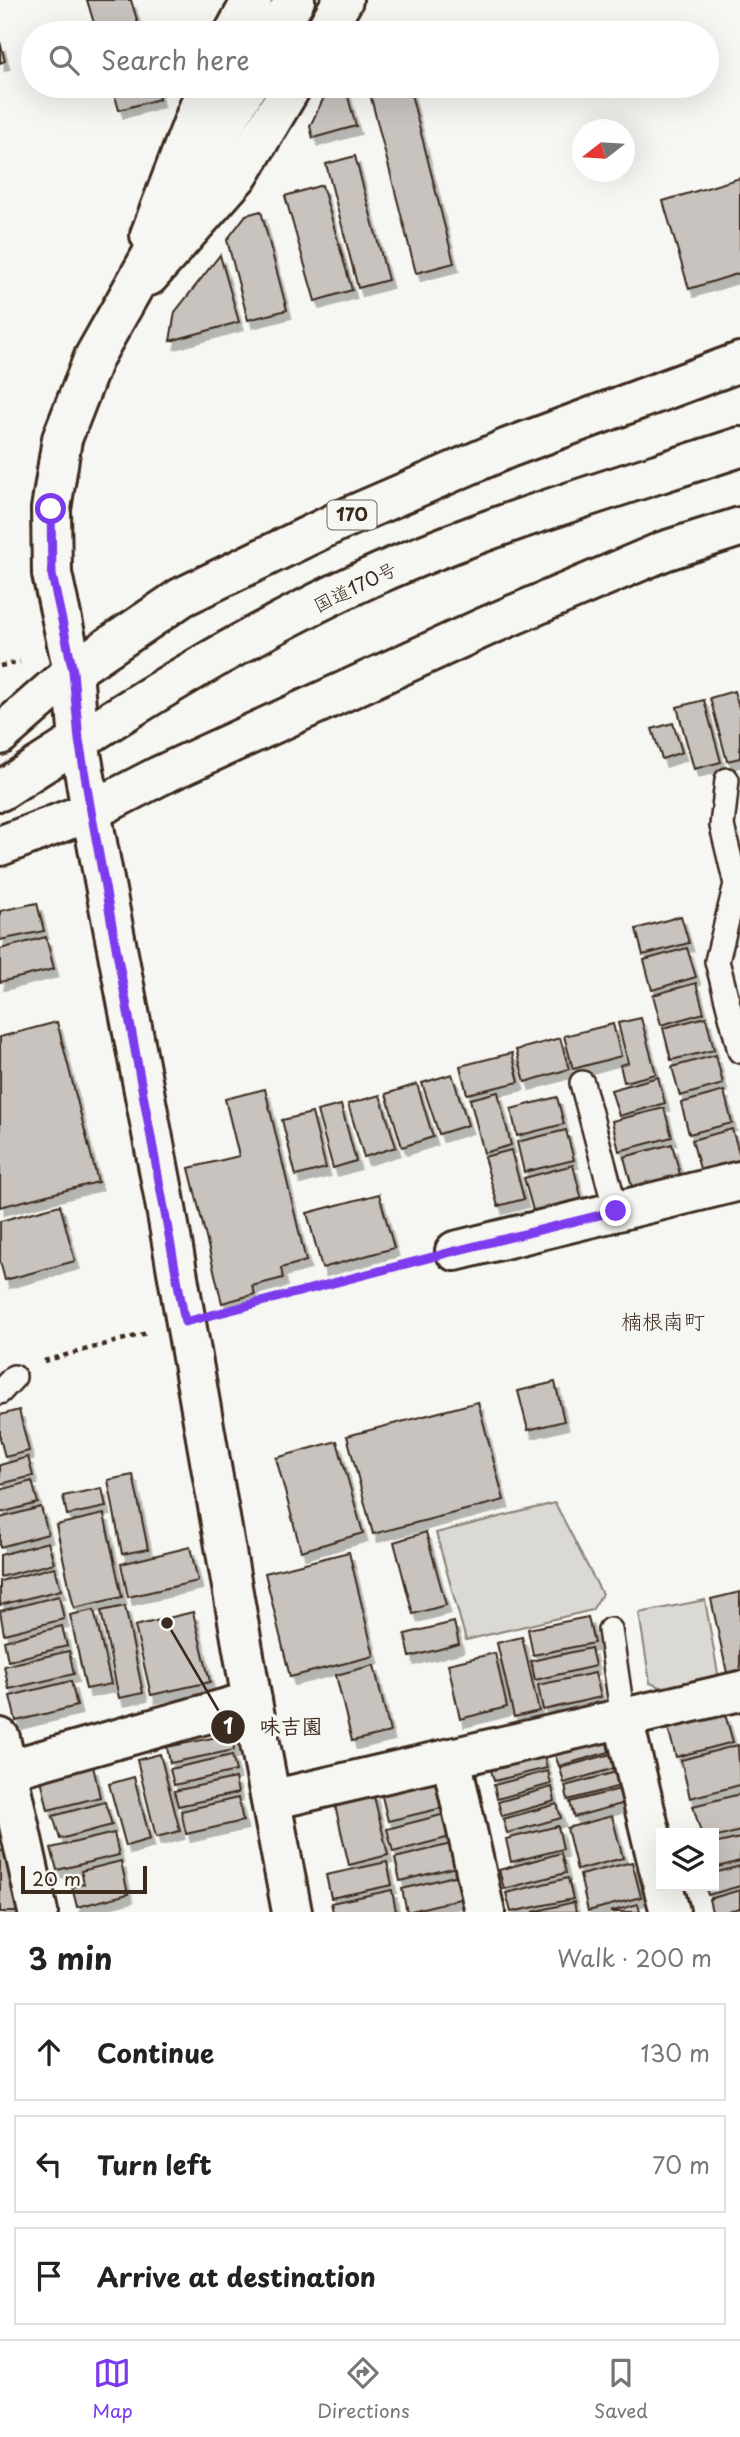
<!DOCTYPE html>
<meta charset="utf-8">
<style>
:root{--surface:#fff;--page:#f6f6f6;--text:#222;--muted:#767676;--line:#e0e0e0;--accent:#7c3aed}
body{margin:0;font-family:"Playpen Sans","Klee One",sans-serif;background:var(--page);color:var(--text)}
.controls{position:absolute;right:21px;bottom:21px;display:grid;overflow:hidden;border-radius:0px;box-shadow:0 7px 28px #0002}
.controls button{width:63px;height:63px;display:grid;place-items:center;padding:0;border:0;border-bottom:2px solid var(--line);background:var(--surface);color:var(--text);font:35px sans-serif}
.compass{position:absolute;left:572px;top:119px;width:63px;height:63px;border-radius:50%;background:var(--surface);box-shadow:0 7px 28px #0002;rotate:253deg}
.scale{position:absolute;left:21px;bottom:18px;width:126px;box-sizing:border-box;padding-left:7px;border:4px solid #3b2a1e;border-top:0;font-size:19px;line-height:24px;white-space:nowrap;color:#3b2a1e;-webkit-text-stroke:5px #f6f6f2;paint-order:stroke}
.stop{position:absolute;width:21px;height:21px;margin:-16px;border:5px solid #7c3aed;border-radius:50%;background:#fff}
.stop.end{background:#7c3aed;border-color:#fff;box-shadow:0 2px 7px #0008}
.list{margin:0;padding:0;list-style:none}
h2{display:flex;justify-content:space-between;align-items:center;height:91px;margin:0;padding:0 28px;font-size:30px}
h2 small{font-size:23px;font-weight:400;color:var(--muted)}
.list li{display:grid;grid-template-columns:46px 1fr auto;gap:21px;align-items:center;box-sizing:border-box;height:98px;margin:0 14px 14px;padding:0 14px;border:2px solid var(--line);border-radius:0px}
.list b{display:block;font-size:26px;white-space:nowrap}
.list em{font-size:23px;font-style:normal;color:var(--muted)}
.icon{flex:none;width:38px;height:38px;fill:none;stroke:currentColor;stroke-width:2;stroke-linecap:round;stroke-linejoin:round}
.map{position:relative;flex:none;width:740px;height:1912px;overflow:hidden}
.search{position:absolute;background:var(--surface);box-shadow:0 7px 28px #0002;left:21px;right:21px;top:21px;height:77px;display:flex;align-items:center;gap:18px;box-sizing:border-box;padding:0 24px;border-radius:38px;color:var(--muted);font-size:26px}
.sheet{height:427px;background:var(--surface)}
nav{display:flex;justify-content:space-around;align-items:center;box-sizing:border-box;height:98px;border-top:2px solid var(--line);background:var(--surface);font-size:19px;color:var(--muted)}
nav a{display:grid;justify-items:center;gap:4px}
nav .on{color:var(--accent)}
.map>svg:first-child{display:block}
.green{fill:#dad9d3;stroke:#8a8278;stroke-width:2}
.building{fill:#c8c3be;stroke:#3b2a1e;stroke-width:2;filter:url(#shadow)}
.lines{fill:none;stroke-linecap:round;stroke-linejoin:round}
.lane-casing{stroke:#3b2a1e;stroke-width:28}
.street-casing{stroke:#3b2a1e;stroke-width:44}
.secondary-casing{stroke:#3b2a1e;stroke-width:44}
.highway-casing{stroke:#3b2a1e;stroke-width:44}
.path{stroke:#3b2a1e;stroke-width:4.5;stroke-dasharray:5 5;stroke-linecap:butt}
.lane{stroke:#f6f6f2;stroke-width:23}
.street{stroke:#f6f6f2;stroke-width:38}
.secondary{stroke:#f6f6f2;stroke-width:38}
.highway{stroke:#f6f6f2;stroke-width:38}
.route{stroke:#7c3aed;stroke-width:9}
.labels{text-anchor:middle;stroke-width:7;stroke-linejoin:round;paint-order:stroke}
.shield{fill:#f6f6f2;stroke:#73675e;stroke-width:2}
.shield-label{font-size:18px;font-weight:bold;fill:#3b2a1e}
.street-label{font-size:19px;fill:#3b2a1e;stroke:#f6f6f2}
.neighbourhood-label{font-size:21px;fill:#3b2a1e;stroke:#f6f6f2}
.leader{fill:none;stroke:#3b2a1e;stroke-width:2.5}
.callout-dot{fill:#3b2a1e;stroke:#f6f6f2;stroke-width:2.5}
.mark-label{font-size:21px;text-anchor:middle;font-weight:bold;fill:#fff}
.callout-label{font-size:21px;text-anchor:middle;font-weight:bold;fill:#3b2a1e;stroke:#f6f6f2;stroke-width:7;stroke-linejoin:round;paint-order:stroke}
</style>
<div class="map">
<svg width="740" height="1912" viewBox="0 0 740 1912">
<defs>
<filter id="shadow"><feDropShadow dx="4.5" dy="8" stdDeviation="0" flood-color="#0004"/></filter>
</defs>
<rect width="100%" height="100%" fill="#f6f6f2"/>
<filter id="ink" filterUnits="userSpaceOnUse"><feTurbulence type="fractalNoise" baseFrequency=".0143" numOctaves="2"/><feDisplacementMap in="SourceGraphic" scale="14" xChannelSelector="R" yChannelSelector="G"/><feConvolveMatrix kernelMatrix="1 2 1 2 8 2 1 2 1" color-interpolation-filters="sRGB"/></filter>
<g filter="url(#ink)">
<g class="green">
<polygon points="555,1503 602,1594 592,1610 466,1640 436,1533"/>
<polygon points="705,1600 720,1685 677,1694 650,1683 639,1613"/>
</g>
<g class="building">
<polygon points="87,0 131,0 141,33 97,33"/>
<polygon points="0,42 5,61 0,63"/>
<polygon points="112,86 156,86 159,99 119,110"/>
<polygon points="345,86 356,126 313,138 310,126 327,91"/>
<polygon points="368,86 409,86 454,263 416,273"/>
<polygon points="355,156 388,280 358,288 326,164"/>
<polygon points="740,178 740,273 689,289 663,201"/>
<polygon points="322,185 352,290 315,301 285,196"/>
<polygon points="261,211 287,310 248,320 227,240 246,215"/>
<polygon points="220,255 239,322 170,341 175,312"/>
<polygon points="734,691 740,711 740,758 727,761 710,698"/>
<polygon points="704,700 721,762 694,769 677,707"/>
<polygon points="673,723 682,752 662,759 652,729"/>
<polygon points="37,903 44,931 0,940 0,911"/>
<polygon points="681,916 689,943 643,955 636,929"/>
<polygon points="46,937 54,969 0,982 0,949"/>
<polygon points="687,948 696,977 652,990 644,960"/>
<polygon points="696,983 704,1013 661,1025 653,995"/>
<polygon points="706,1017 714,1050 671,1060 663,1028"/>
<polygon points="641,1018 656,1074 624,1082 620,1065 628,1063 618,1023"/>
<polygon points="57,1022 98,1182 0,1207 0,1037"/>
<polygon points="613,1024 621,1056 573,1069 564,1036"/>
<polygon points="560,1038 569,1069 525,1082 516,1050"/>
<polygon points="512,1053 519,1082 467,1094 460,1066"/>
<polygon points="716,1055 723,1084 680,1096 672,1067"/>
<polygon points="452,1074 468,1125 439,1134 422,1083"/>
<polygon points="658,1077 665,1103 619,1116 611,1090"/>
<polygon points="417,1084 433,1137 402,1147 386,1094"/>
<polygon points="265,1089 306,1261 281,1268 283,1278 252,1286 255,1294 222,1303 189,1168 239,1156 225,1099"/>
<polygon points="724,1091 732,1123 689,1134 681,1103"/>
<polygon points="498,1092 511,1145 484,1153 470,1099"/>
<polygon points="380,1095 396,1147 364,1157 348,1104"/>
<polygon points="557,1097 564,1124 517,1136 511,1109"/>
<polygon points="341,1105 356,1161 333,1168 317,1111"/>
<polygon points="664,1108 672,1137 619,1151 612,1121"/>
<polygon points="312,1113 326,1168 296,1176 282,1120"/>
<polygon points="732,1129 740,1156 740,1166 702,1176 692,1140"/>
<polygon points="566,1130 574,1160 524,1172 517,1142"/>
<polygon points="672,1144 682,1182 634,1195 624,1157"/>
<polygon points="511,1150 524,1199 498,1206 484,1157"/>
<polygon points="573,1165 582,1200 534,1214 524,1178"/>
<polygon points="379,1194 394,1248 322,1268 307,1213"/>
<polygon points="60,1205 75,1261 5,1280 0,1261 0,1221"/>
<polygon points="555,1382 564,1421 528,1430 518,1391"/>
<polygon points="478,1402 504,1500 373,1534 347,1436"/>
<polygon points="19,1410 29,1451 5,1457 0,1438 0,1415"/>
<polygon points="337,1441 363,1533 301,1551 276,1458"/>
<polygon points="28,1457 33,1476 0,1484 0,1465"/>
<polygon points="133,1475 148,1549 122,1554 108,1480"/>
<polygon points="32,1481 38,1503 0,1513 0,1490"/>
<polygon points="102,1488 106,1507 67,1515 63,1496"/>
<polygon points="41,1507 48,1534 0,1547 0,1518"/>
<polygon points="104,1514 122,1597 74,1608 56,1525"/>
<polygon points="426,1532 446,1605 413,1614 394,1542"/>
<polygon points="48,1542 54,1563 0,1577 0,1555"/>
<polygon points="190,1547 198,1581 128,1597 121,1564"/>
<polygon points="349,1552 374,1656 290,1677 265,1573"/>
<polygon points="55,1567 61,1590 0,1605 0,1581"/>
<polygon points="740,1592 740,1670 727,1673 711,1599"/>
<polygon points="59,1596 64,1619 4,1634 0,1611"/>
<polygon points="125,1606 143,1693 119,1698 101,1611"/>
<polygon points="94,1610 111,1684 86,1689 70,1615"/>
<polygon points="193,1612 210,1682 151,1695 135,1626"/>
<polygon points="588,1617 594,1643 533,1655 528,1629"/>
<polygon points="454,1622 459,1644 410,1657 405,1634"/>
<polygon points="62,1626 67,1646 8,1661 4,1641"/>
<polygon points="522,1637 539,1711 514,1717 497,1643"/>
<polygon points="591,1648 595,1666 535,1680 531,1661"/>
<polygon points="69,1651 74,1674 9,1689 4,1666"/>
<polygon points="495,1653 507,1707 460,1719 448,1664"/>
<polygon points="374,1665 390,1732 352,1741 336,1675"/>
<polygon points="595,1673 601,1697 543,1710 538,1685"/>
<polygon points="71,1681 77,1706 16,1721 10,1696"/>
<polygon points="725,1714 733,1742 676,1757 668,1728"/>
<polygon points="232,1734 234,1750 170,1763 167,1747"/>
<polygon points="606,1738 609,1752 559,1766 554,1752"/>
<polygon points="738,1745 740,1785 690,1798 681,1760"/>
<polygon points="543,1753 547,1768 494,1781 490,1766"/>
<polygon points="160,1754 180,1831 156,1837 137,1760"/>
<polygon points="611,1754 615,1768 564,1783 560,1768"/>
<polygon points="232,1755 236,1771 174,1785 170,1769"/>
<polygon points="93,1766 100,1797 48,1810 41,1779"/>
<polygon points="548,1771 551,1784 497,1799 494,1785"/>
<polygon points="616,1772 620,1786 568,1800 565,1786"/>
<polygon points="134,1777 150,1839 126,1846 109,1784"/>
<polygon points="235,1778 238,1793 178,1806 174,1791"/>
<polygon points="428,1780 441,1785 446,1807 388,1821 381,1792"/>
<polygon points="552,1787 555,1801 502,1816 498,1802"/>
<polygon points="620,1789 625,1803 574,1817 570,1802"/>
<polygon points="373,1792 388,1855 349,1865 334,1801"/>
<polygon points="740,1794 740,1831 714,1838 714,1833 701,1833 693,1806"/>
<polygon points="238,1798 243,1821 186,1834 181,1811"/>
<polygon points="105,1802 112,1825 60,1839 53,1816"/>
<polygon points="557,1804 561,1818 507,1833 503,1819"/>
<polygon points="449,1813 454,1836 393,1852 387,1829"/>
<polygon points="612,1816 623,1858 577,1870 567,1828"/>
<polygon points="558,1826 563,1849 511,1862 506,1839"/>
<polygon points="114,1833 119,1855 57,1870 51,1848"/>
<polygon points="740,1838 740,1861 714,1868 714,1844"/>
<polygon points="455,1843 460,1866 400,1881 395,1858"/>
<polygon points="11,1848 27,1912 0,1912 0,1851"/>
<polygon points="561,1853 566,1873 504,1889 499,1870"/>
<polygon points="121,1861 128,1894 77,1907 72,1887 84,1884 81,1871"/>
<polygon points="387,1862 392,1885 331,1898 326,1875"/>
<polygon points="632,1862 641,1897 588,1911 580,1875"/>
<polygon points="740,1866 740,1886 708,1895 705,1886 714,1886 714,1873"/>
<polygon points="462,1874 468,1897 407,1912 402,1889"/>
<polygon points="568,1878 573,1899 511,1912 506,1893"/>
<polygon points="392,1890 396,1912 333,1912 331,1903"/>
<polygon points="740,1890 740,1908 725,1912 712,1912 709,1899"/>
<polygon points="574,1902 576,1912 533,1912"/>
<polygon points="638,1904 640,1912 610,1912"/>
</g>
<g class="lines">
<defs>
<g id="lane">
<polyline points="727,780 722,826 736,884 717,961 740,1051"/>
<polyline points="582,1083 616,1211"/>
<polyline points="0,1392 14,1377"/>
<polyline points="610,1630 623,1718"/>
</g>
<g id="street">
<polyline points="234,33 252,0"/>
<polyline points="324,33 343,0"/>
<polyline points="150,235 207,86"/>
<polyline points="149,276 240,173 292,86"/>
<polyline points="455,1251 740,1181"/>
<polyline points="623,1718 661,1877"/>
<polyline points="0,1738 38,1912"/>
<polyline points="451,1758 485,1912"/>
<polyline points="0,1772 252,1701"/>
<polyline points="271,1800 740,1691"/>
<polyline points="663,1886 670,1912"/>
</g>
<g id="secondary">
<polyline points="276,33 295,0"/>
<polyline points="247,86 94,357 62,439 51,509 52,574 73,671 79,741 91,811 163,1191 252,1701 292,1912"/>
</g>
<g id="highway">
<polyline points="0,735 73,671 182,597 339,521 508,448 740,362"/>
<path d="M0,791c120,-77 241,-155 371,-214 119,-53 245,-89 369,-130"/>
<polyline points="0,846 91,811 159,776 485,627 664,551 740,527"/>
</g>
</defs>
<use href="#lane" class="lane-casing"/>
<use href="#street" class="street-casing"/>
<use href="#secondary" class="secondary-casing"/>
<use href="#highway" class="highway-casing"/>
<g class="path">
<polyline points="0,666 20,662"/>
<polyline points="226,1312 417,1261"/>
<polyline points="44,1361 147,1333"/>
</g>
<use href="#lane" class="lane"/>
<use href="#street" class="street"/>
<use href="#secondary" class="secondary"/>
<use href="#highway" class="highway"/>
</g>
</g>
<g class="lines" filter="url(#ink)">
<polyline class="route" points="51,509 52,575 73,671 79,740 91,811 185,1322 455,1251 616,1211"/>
</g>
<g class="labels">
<rect class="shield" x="327.5" y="500.5" width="49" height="29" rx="5"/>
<g class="shield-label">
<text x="352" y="521">170</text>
</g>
<g class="street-label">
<text transform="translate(355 587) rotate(-26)" y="7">国道170号</text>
</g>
<g class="neighbourhood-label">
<text x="663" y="1329">楠根南町</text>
</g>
</g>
<path class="leader" d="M167 1623L228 1727"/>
<g class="callout-dot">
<circle cx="167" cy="1623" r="7"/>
<circle cx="228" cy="1727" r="18"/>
</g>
<g class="mark-label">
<text x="228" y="1734">1</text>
</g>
<g class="callout-label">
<text x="291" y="1734">味吉園</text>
</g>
</svg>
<div class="controls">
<button><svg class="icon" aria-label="layers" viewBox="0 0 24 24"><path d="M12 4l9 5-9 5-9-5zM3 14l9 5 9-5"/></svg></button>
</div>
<svg class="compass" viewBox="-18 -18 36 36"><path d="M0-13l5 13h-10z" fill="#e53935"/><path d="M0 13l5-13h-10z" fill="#767676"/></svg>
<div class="scale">20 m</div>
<div class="stop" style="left:51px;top:509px"></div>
<div class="stop end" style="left:616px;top:1211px"></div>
<div class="search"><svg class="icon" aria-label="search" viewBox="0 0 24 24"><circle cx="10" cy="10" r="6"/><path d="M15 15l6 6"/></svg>Search here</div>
</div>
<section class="sheet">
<h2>3 min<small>Walk · 200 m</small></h2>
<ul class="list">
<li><svg class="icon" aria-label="ahead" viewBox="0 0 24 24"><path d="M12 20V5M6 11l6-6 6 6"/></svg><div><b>Continue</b></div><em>130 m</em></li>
<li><svg class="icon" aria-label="left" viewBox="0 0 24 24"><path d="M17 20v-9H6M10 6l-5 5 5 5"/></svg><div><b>Turn left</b></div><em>70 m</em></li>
<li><svg class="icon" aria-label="arrive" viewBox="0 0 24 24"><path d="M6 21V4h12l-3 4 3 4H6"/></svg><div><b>Arrive at destination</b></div></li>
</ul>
</section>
<nav>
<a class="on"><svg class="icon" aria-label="map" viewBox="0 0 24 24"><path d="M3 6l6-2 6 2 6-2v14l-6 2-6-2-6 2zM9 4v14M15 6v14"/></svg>Map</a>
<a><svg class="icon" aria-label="directions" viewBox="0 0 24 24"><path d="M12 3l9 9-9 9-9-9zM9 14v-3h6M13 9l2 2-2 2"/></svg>Directions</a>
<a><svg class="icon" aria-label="saved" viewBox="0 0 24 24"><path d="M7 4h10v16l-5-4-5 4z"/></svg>Saved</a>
</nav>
